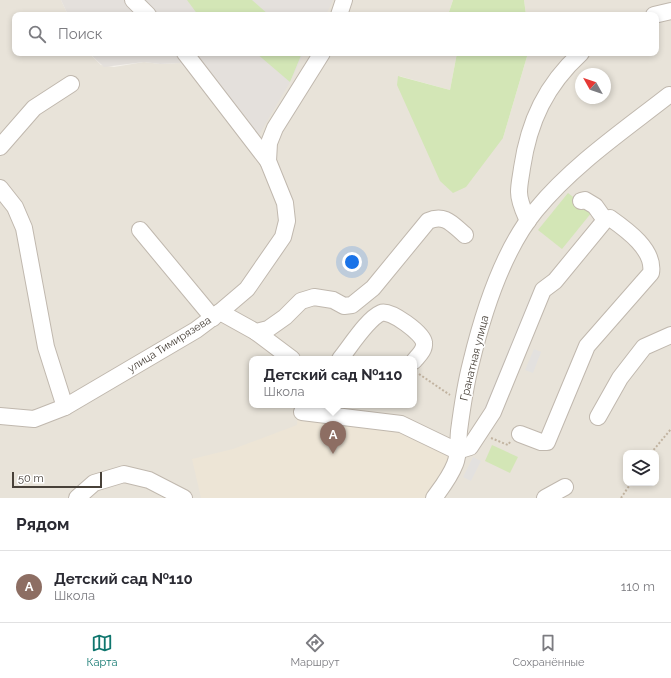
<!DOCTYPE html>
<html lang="ru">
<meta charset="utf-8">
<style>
:root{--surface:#fff;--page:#f7f7f7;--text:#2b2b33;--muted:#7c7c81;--line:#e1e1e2;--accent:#0f766e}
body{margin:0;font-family:Raleway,sans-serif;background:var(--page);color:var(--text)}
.controls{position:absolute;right:12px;bottom:12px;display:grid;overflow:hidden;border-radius:8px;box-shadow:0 2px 6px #0003}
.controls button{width:36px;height:36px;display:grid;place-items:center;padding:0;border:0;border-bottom:1px solid var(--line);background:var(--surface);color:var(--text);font:20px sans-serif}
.compass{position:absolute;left:575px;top:68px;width:36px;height:36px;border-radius:50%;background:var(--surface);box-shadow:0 2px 6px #0003;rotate:310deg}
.scale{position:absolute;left:12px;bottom:10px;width:90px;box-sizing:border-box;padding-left:4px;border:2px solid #484139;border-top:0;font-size:11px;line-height:14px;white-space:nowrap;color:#484139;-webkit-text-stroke:3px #fff;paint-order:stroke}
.you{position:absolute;left:352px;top:262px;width:14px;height:14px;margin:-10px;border:3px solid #fff;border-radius:50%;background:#1a73e8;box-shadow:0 0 0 6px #1a73e833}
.badge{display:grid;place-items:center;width:26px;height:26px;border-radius:50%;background:var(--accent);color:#fff;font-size:13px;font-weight:700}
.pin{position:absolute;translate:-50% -33px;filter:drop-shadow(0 1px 2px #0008)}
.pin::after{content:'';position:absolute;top:21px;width:14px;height:12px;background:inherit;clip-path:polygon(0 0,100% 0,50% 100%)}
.popup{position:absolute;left:249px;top:356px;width:168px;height:52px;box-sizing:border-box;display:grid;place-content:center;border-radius:8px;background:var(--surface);filter:drop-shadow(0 1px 3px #0005);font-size:13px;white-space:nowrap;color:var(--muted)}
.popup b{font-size:15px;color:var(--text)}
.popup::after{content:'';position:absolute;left:50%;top:100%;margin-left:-8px;border:8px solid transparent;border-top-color:var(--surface)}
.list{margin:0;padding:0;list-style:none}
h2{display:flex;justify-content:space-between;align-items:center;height:52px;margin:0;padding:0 16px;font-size:17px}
h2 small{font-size:13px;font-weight:400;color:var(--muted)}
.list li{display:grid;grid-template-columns:26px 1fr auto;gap:12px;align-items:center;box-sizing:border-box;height:72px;padding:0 16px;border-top:1px solid var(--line)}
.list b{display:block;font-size:15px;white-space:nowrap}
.list p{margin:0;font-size:13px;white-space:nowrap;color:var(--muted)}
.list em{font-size:13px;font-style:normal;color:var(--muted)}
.icon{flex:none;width:22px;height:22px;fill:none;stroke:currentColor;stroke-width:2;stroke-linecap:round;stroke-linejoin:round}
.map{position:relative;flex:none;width:671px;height:498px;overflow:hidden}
.search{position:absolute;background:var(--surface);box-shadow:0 2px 6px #0003;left:12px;right:12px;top:12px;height:44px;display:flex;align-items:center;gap:10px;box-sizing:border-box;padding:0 14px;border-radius:8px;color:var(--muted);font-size:15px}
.sheet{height:124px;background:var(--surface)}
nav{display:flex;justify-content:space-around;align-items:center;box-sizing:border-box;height:56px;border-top:1px solid var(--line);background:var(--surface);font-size:11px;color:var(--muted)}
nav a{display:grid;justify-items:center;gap:2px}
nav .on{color:var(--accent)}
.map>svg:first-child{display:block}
.residential{fill:#e8e3d9;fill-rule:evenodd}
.industrial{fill:#e4e0dc}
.education{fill:#ede5d6}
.green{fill:#d3e6b6}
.parking{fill:#e3e1df}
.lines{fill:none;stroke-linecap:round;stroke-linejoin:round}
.minor-casing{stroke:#c0b8ae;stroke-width:18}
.path{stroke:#c1b3a0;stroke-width:2;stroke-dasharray:2 2;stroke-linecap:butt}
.minor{stroke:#fff;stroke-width:16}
.labels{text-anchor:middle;stroke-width:3;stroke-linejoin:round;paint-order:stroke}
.street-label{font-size:11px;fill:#484139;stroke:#fff}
</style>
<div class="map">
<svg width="671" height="498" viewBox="0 0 671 498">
<rect width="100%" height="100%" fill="#f4f1eb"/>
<g class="residential">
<path d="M0,0h61l7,15h-53v38h74l12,12 13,2 30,-5 16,2 20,-1 20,20 90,-1 12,-29h155l-7,37 -51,-14 104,62 25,-85h128v-38h-130l-2,-15h147v498h-671zM581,74h24v24h-24zM252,359h162v46h-162zM626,453h30v30h-30z"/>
<polygon points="324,0 453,0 448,15 317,15"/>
</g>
<g class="industrial">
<polygon points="61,0 333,0 326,15 68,15"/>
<polygon points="89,53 304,53 290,82 252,147 200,83 180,63 160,64 144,62 104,67"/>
</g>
<polygon class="education" points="298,407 401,420 456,448 430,498 201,498 192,459 233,449 297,425"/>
<g class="green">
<polygon points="187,0 252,0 269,15 198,15"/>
<polygon points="453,0 524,0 526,15 448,15"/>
<polygon points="256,53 302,53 290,82"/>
<polygon points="457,53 528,53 503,138 466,187 453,193 440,181 397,85 398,76 450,90"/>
<polygon points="568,193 592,212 562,249 538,230"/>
<polygon points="492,445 518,457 510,473 485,461"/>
</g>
<g class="parking">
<polygon points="533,290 540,293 491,412 484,409"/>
<polygon points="534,349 541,352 533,373 525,370"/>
<polygon points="473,457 481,461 471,481 463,477"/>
</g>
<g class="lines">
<defs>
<g id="minor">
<polyline points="133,0 148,15"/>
<polyline points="339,15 344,0"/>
<polyline points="654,15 671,11"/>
<polyline points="185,53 268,161"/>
<polyline points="0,147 34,108 71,84"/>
<polyline points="0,188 15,207 24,228 46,347 65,407"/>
<polyline points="581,201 585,200 595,206 605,220"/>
<path d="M528,221c-4,-9 -9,-19 -9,-29 0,-8 2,-16 3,-24 7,-47 24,-83 59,-115"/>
<polyline points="140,230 213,318"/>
<path d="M220,312l36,20 12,-3 17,-12 16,-16 13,-4 19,3 11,6 8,-1 21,-17 55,-67c17,-8 25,4 37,14"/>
<polyline points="256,332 292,359"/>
<path d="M340,359c10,-12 27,-40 41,-46 9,-4 43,21 43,30 1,7 -6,13 -10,18"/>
<path d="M302,412l99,12 56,27 13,-4 23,-35 50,-122 12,-9 51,-62 4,-1c17,12 45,32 41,55l-64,73 -40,96h-6l-21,-8"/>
<polyline points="0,416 34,419 65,407 196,330 220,312 247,289 283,237 287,221 285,203 268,161 269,143 275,128 322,53"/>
<polyline points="598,417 620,378 644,347 671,335"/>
<polyline points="77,498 94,483 124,474 149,480 184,498"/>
<path d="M434,498c8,-11 16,-21 21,-34 4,-9 3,-22 4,-33 3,-23 6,-45 12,-68 12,-50 32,-113 65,-153 37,-45 87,-79 133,-115"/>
<polyline points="545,498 565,487"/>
</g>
</defs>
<use href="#minor" class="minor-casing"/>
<g class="path">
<polyline points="419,374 450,395"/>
<polyline points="491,438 508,445 510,442"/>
<polyline points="651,453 671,429"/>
<polyline points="621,498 631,483"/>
</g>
<use href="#minor" class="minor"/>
</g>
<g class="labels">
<g class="street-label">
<text transform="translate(169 344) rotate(-32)" y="4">улица Тимирязева</text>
<text transform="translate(474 358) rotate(-76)" y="4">Гранатная улица</text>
</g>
</g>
</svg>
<div class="controls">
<button><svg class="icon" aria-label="layers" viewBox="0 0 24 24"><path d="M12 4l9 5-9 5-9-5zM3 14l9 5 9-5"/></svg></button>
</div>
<svg class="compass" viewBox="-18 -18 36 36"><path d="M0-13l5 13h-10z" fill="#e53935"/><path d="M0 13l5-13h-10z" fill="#7c7c81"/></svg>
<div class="scale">50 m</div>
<div class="you"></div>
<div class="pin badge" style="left:333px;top:454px;background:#8d6e63">A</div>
<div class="popup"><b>Детский сад №110</b>Школа</div>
<div class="search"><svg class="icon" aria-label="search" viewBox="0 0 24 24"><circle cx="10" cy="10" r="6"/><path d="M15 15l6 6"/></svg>Поиск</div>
</div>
<section class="sheet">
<h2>Рядом<small></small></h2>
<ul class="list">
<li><span class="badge" style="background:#8d6e63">A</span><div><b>Детский сад №110</b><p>Школа</p></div><em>110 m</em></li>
</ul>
</section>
<nav>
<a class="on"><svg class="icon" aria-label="map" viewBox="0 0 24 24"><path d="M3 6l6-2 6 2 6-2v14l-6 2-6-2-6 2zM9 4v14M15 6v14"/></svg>Карта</a>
<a><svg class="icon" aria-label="directions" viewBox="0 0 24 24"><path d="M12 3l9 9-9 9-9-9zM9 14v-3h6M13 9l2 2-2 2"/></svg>Маршрут</a>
<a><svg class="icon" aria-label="saved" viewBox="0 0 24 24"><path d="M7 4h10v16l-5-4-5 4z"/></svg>Сохранённые</a>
</nav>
